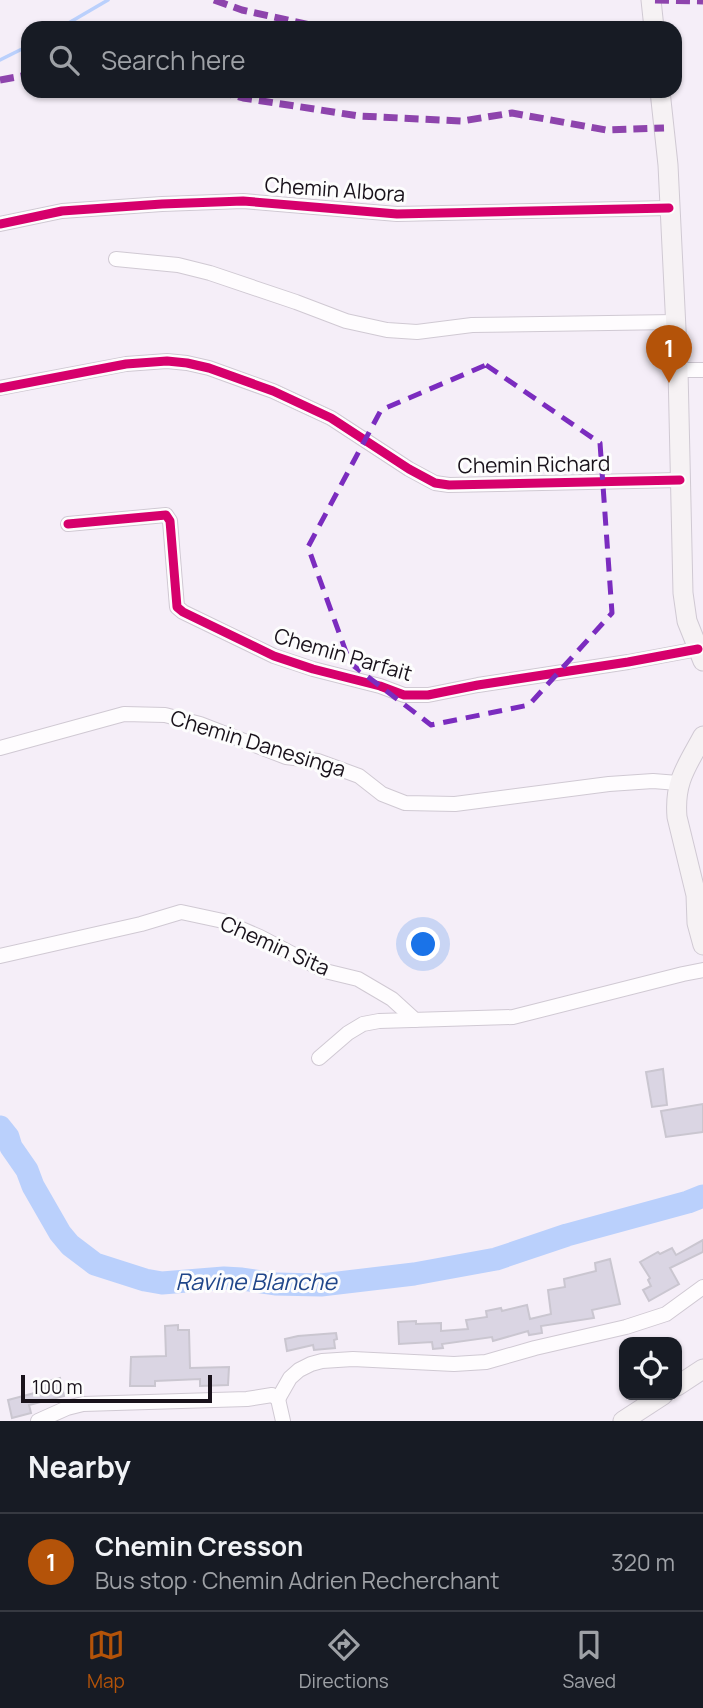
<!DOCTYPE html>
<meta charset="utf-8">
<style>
:root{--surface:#171b24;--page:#242831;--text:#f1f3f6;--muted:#9ea1a6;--line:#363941;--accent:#b45309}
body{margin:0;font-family:Manrope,sans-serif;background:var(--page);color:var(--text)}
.controls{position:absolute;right:21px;bottom:21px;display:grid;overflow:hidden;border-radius:14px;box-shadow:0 2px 5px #0004}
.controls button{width:63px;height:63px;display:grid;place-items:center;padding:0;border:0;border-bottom:2px solid var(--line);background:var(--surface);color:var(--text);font:35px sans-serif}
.scale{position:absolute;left:21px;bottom:18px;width:191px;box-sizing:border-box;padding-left:7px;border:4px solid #19121b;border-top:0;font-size:19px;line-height:24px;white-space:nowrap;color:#19121b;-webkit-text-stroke:5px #fdfdfd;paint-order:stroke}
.you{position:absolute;left:424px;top:945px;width:24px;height:24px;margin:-18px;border:5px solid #fff;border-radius:50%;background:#1a73e8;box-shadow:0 0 0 10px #1a73e833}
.badge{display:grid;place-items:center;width:46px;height:46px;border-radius:50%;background:var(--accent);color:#fff;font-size:23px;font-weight:700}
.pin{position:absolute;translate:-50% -58px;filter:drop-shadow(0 2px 4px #0008)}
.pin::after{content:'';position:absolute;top:37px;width:24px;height:21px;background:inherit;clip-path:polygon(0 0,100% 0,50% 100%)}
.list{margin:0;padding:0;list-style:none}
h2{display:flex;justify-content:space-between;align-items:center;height:91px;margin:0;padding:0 28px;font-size:30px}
h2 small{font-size:23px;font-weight:400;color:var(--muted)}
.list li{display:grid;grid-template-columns:46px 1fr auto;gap:21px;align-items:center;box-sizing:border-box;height:98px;padding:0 28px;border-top:2px solid var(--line)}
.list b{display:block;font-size:26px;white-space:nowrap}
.list p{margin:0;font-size:23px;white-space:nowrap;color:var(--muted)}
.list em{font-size:23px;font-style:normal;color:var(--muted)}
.icon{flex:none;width:38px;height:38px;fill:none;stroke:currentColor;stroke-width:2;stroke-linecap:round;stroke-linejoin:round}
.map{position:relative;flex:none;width:703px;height:1421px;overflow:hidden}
.search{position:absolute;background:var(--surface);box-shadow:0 2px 5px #0004;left:21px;right:21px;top:21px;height:77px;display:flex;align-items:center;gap:18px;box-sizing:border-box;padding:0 24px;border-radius:21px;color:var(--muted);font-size:26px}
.sheet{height:189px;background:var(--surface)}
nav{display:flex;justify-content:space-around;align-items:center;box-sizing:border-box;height:98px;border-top:2px solid var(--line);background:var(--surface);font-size:19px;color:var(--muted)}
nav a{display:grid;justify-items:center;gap:4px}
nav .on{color:var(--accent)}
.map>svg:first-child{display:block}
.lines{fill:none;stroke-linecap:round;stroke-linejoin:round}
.stream{stroke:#bad0fc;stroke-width:3.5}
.river{stroke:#bad0fc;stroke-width:23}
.building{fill:#dad5e3;stroke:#cac6d0;stroke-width:2}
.minor-casing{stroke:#d0c9d3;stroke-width:16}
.secondary-casing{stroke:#d0c9d3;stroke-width:21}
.minor{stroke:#fefcfe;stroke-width:14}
.secondary{stroke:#f6f2f4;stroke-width:19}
.quiet{stroke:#8e44ad;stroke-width:7;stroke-dasharray:14 7;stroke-linecap:butt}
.cycleway-casing{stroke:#fdfdfd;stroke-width:13}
.cycleway{stroke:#d6006c;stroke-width:9}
.marked{fill:none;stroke:#7b2cbf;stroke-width:5;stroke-dasharray:14 9;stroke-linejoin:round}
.labels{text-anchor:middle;stroke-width:6;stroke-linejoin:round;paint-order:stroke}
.street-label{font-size:21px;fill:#19121b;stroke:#fdfdfd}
.water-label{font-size:23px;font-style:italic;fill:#20468a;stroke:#fdfdfd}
</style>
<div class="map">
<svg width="703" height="1421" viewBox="0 0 703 1421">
<rect width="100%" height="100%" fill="#f5eef8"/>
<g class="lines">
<g class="stream">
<polyline points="60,28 108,0"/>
<polyline points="0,60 28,46"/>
</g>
<polyline class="river" points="0,1127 8,1137 11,1147 27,1170 33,1186 60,1233 70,1245 95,1264 145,1280 162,1283 224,1278 242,1279 275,1284 321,1285 414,1274 496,1259 567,1235 688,1202 703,1196"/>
</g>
<g class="building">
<polygon points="663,1069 667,1105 652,1107 646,1072"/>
<polygon points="703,1104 703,1132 666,1137 661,1111"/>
<polygon points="703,1240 703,1252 670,1268 679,1284 649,1301 643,1290 651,1286 648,1280 650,1278 640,1262 658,1252 660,1254 672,1248 676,1255"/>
<polygon points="610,1259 620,1304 592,1310 594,1318 541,1326 542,1333 529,1335 528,1331 493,1341 492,1337 442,1344 443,1348 433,1349 432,1342 399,1344 398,1322 416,1321 416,1324 441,1323 441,1331 468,1329 466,1320 487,1317 486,1311 501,1308 502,1311 527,1305 530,1319 551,1314 548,1290 565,1287 564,1279 596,1271 595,1263"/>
<polygon points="178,1325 178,1330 189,1330 190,1368 229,1367 228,1385 200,1386 200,1379 155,1381 155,1386 130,1386 131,1357 166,1356 165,1326"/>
<polygon points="336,1333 337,1339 334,1340 335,1348 314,1350 313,1345 287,1351 285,1339 298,1336"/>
<polygon points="60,1378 64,1396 29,1405 31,1413 12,1418 8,1400 42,1391 40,1383"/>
</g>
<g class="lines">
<defs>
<g id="minor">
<polyline points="0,224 62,211 162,204 243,201 397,214 669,208"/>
<polyline points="116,259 178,265 210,273 296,302 346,321 387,330 417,332 472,325 675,322"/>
<polyline points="678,370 703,370"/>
<polyline points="0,388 126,364 167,361 187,363 209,368 273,391 331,418 409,469 435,483 449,485 680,480"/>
<polyline points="68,524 166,515 170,521 177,607 183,612 274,656 313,669 380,686 404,695 428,695 478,685 628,662 698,649"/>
<polyline points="0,748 124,714 165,715 200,724 286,757 318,761 359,776 382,794 405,803 455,804 609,784 653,781 678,783"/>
<polyline points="0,956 141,924 181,912 223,921 260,937 325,971 358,979 392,999 415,1020"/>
<polyline points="319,1058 348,1033 363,1024 379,1021 513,1017 683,974 703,970"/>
<polyline points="278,1399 290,1378 299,1370 311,1364 322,1361 353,1359 454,1364 486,1362 535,1348 626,1327 666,1314 703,1287"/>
<polyline points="38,1421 67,1408 83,1404 247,1399 272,1395 278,1399 283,1421"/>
</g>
<g id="secondary">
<polyline points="651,0 654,28"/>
<polyline points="660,91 668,165 678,370 683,593 687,621 703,661"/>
<path d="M703,736c-16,30 -29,45 -26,81l19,78 1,28 6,22"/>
<polyline points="677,1386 703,1369"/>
<polyline points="623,1421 663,1395"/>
</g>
</defs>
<use href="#minor" class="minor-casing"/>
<use href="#secondary" class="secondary-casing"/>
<use href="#minor" class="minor"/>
<use href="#secondary" class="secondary"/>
<g class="quiet">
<polyline points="214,0 242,10 324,28"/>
<polyline points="655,0 703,1"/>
<polyline points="0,80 28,75"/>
<polyline points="218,91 243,98 359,116 462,121 512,113 606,130 664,128"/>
</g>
<defs>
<g id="cycleway">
<polyline points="0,224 62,211 162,204 243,201 397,214 669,208"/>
<polyline points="0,388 126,364 167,361 187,363 209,368 273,391 331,418 409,469 435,483 449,485 680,480"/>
<polyline points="68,524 166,515 170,521 177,607 183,612 274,656 313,669 380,686 404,695 428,695 478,685 628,662 698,649"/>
</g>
</defs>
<use href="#cycleway" class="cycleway-casing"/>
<use href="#cycleway" class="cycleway"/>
</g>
<path class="marked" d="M486,365l114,78 12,170 -83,92 -98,20 -81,-62 -42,-116 73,-137z"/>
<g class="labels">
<g class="street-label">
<text transform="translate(335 190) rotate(4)" y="7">Chemin Albora</text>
<text transform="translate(534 465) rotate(-1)" y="7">Chemin Richard</text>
<text transform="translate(343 655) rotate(16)" y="7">Chemin Parfait</text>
<text transform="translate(258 744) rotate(17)" y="7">Chemin Danesinga</text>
<text transform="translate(275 946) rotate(24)" y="7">Chemin Sita</text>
</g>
<g class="water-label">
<text x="256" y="1290">Ravine Blanche</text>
</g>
</g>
</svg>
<div class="controls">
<button><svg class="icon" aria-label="locate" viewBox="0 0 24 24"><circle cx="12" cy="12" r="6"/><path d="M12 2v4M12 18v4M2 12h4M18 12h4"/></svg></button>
</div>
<div class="scale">100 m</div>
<div class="you"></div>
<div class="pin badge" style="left:669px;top:383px">1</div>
<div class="search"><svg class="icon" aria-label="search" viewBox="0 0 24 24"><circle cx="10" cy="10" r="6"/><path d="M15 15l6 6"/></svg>Search here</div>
</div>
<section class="sheet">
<h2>Nearby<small></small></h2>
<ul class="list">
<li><span class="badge">1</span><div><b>Chemin Cresson</b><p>Bus stop · Chemin Adrien Recherchant</p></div><em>320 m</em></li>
</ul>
</section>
<nav>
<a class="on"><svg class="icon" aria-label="map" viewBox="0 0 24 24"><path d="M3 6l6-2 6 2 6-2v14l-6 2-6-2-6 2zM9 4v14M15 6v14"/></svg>Map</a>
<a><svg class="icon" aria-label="directions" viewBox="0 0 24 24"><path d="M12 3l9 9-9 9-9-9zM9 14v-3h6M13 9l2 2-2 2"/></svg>Directions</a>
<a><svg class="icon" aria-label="saved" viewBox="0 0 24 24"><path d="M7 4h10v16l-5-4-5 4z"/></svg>Saved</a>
</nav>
